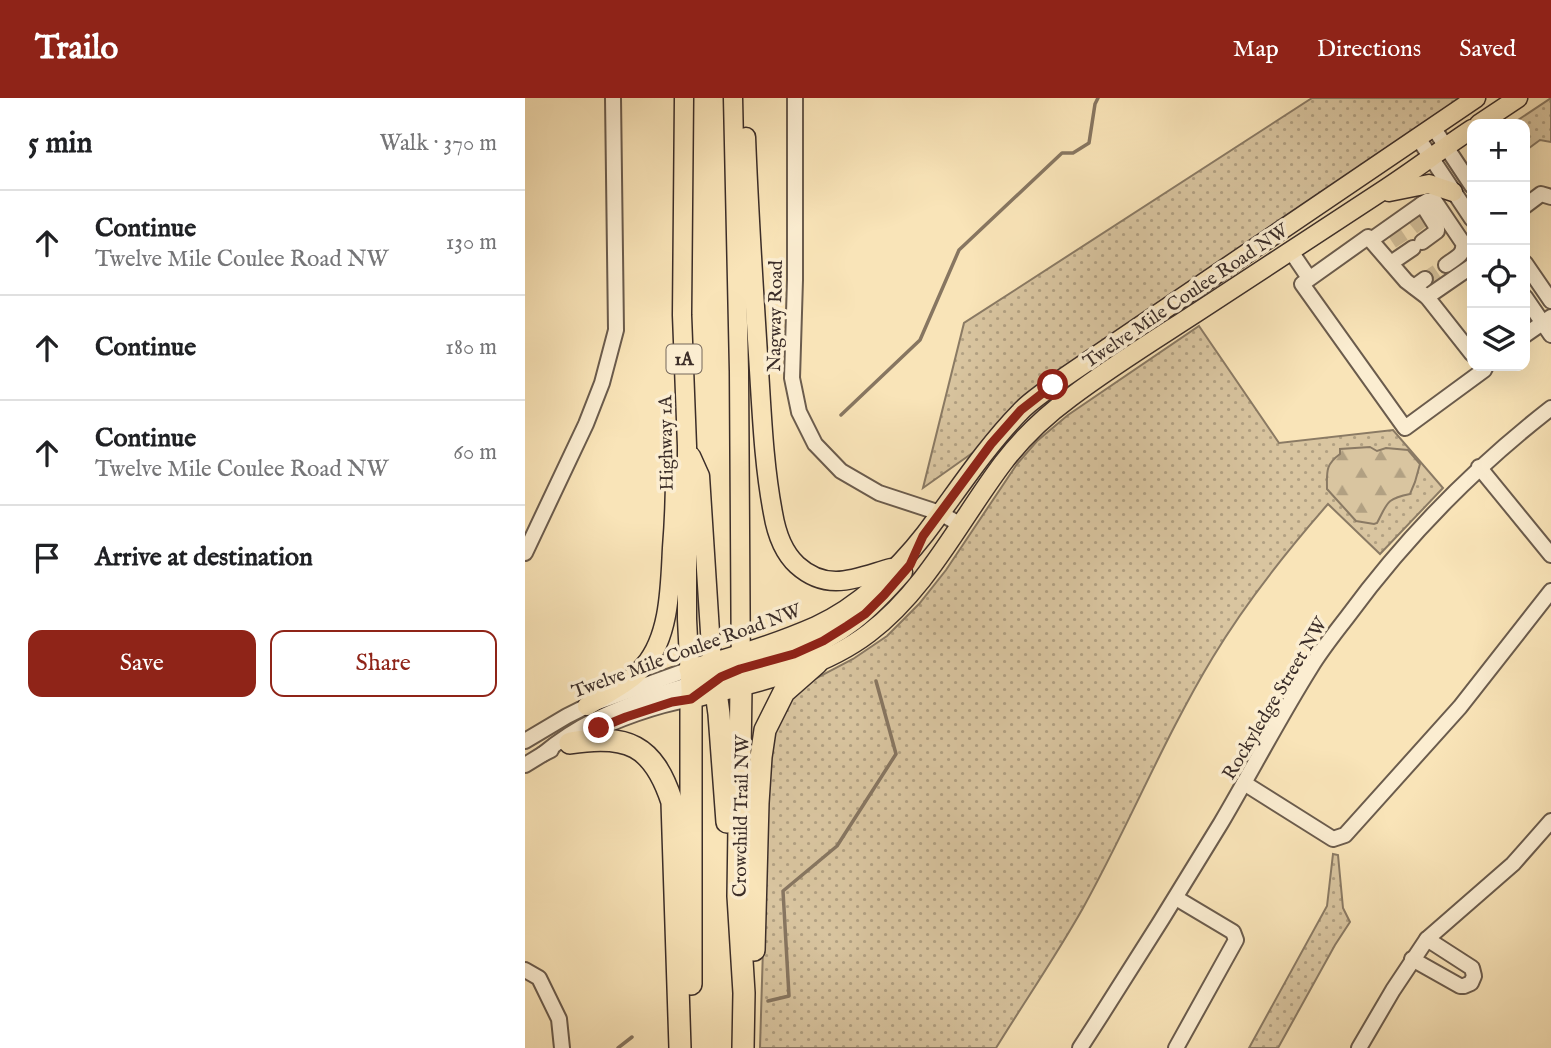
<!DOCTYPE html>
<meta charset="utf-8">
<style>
:root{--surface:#fff;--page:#f6f6f6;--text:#202124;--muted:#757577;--line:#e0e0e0;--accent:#8f2418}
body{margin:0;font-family:"IM FELL English",serif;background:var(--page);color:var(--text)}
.controls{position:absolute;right:21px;top:21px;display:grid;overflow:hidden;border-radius:14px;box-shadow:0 7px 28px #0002}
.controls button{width:63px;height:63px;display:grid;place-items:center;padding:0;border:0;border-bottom:2px solid var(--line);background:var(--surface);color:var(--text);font:35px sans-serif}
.stop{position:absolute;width:21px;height:21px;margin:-16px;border:5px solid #8f2418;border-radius:50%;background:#fff}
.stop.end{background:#8f2418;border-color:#fff;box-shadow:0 2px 7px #0008}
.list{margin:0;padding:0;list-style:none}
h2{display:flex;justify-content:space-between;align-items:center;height:91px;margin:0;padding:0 28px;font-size:30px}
h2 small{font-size:23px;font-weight:400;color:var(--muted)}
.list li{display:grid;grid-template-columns:46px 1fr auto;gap:21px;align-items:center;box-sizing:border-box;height:105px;padding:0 28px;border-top:2px solid var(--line)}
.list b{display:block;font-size:26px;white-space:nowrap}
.list p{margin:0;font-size:23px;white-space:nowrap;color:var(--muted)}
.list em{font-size:23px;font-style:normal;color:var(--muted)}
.actions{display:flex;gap:14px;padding:21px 28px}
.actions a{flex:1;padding:16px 0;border:2px solid var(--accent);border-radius:14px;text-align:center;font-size:24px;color:var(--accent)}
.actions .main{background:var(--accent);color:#fff}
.icon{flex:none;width:38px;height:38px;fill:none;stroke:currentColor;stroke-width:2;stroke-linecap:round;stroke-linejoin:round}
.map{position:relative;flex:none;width:1026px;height:950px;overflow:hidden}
header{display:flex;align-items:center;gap:42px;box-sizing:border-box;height:98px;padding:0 35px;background:var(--accent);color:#fff}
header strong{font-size:33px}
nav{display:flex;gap:38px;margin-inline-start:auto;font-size:24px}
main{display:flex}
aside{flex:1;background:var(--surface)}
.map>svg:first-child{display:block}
.green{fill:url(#green-dots);stroke:#8a7a64;stroke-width:2}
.forest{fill:url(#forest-firs);stroke:#8a7a64;stroke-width:2}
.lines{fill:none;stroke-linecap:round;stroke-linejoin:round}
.stream{stroke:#877661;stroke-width:3.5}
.minor-tunnel{stroke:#d3c09b;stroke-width:14;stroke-dasharray:14 7;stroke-linecap:butt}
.minor-casing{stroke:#6b5c4d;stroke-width:18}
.major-casing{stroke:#3c2e29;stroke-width:21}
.highway-casing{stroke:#3c2e29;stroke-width:24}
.minor{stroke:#fbedd1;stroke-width:14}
.major{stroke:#f9e4b8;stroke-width:18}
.highway{stroke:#f9e4b8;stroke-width:21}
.route{stroke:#8f2418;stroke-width:9}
.labels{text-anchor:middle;stroke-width:7;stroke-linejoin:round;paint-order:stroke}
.shield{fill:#fbedd1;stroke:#75675b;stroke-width:2}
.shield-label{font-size:18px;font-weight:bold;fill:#3c2e29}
.street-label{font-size:19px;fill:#3c2e29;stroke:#fbedd1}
</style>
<header>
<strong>Trailo</strong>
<nav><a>Map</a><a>Directions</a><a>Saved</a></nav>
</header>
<main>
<aside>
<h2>5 min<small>Walk · 370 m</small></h2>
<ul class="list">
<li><svg class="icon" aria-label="ahead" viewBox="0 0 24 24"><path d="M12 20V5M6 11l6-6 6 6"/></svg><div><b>Continue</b><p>Twelve Mile Coulee Road NW</p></div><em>130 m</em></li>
<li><svg class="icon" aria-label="ahead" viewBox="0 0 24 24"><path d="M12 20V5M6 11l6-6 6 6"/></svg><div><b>Continue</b></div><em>180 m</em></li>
<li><svg class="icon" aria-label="ahead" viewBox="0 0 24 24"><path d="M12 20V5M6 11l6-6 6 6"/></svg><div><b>Continue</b><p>Twelve Mile Coulee Road NW</p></div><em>60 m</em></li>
<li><svg class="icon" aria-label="arrive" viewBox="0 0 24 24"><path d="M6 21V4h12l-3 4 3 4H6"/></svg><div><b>Arrive at destination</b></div></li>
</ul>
<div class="actions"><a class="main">Save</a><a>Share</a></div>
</aside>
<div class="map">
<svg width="1026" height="950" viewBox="0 0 1026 950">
<defs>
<pattern id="green-dots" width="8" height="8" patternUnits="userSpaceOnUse" patternTransform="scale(1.75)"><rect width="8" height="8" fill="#d9c5a0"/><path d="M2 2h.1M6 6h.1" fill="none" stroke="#b1a082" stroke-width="1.8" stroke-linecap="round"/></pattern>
<pattern id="forest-firs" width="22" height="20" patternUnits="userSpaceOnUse" patternTransform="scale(1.75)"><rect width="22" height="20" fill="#d9c5a0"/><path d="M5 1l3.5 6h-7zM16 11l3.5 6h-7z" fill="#b1a082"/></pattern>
</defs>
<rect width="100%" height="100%" fill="#f9e4b8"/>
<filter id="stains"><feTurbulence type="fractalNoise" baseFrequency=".00286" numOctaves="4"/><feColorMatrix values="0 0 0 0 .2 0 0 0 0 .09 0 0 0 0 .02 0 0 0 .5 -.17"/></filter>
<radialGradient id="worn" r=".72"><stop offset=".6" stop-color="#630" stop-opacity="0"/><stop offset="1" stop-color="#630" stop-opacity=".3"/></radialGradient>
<g class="green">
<polygon points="787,0 949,0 398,390 439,225"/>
<polygon points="1026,0 1026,44 1015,42 1000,53 1000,26 987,26"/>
<path d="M674,228l80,117 114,-13 50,58 -63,66 -52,-50c-42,48 -82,98 -115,153 -49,81 -84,168 -130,251 -27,48 -58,93 -87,140h-236l7,-233 6,-80 15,-34 19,-18 46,-24 34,-23 32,-32 27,-34 71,-106 20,-23 31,-26z"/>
<polygon points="808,756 813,757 818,810 825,824 810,847 753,950 724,950 802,808"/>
</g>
<path class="forest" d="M845,349l7,4 9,-3 22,2 12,14 -5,18 -5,12c-24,5 -22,8 -33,29l-3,1 -18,-3 -29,-32c0,-17 -2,-24 13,-35v-5z"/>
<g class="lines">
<g class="stream">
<polyline points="316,317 395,242 434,152 537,55 548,55 564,45 570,6 573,0"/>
<polyline points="243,903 264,898 258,793 312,748 371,656 351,583"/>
<polyline points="93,950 107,939"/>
</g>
<g class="minor-tunnel">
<polyline points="889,120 900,134"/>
<polyline points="869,134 879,149"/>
<polyline points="900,181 921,167"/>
</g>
<defs>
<g id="minor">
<polyline points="270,0 270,182 267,280 274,314 290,346 316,373 354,395 415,415 436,427"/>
<polyline points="908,29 947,88"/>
<polyline points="893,40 947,121"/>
<path d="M897,106l5,-3 7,-1 29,43c2,12 -8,15 -17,22"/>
<polyline points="1000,108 1016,96 1026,99"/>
<polyline points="846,142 897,106 912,130 912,133 897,144"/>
<polyline points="765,152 784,180"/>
<polyline points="866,165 888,150"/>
<polyline points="1000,165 1026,203"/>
<polyline points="889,189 900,181"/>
<polyline points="902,199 947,168"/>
<polyline points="1000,199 1026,237"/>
<polyline points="1000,237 1026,219"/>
<polyline points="947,256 902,199 881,183 843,139 777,186 880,330 959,272 961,268"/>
<polyline points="954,369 1026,457"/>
<polyline points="0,455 61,326 77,285 91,232 88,0"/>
<path d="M54,640c36,-18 73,-32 112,-39"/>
<polyline points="0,643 42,618 62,608 165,571"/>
<path d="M18,656c37,-31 70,-43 115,-60 13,-4 28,-7 41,-14"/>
<polyline points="0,667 18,656 26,652"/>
<polyline points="719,685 808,741 820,737 935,609 1026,493"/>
<polyline points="651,800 708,834 711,842 651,950"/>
<polyline points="887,861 935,888 939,888 946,885 949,878 947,870 902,841"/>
<polyline points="0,872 14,880 34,921 37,950"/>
<path d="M555,950c48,-74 95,-149 141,-225 30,-51 58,-105 90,-156 11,-18 24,-34 37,-51 58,-79 126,-148 203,-208"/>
<polyline points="834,950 868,892 902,841 988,766 1026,723"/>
</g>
<g id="major">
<polyline points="159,0 157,217 162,348 162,521 166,601"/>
<polyline points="208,0 214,273 216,589"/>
<polyline points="954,26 993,0"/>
<path d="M221,39c3,78 8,156 13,233 3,47 5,96 14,143 3,18 10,39 24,52 31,28 59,13 94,3"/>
<polyline points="864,94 904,86 928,94"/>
<polyline points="166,358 175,378 187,565 193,574"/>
<path d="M165,571c43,-12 85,-25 126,-43 42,-19 81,-56 109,-92 31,-41 59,-85 95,-122 9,-10 22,-18 33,-27l423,-287"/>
<path d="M174,594c7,-5 14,-11 22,-15 22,-11 48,-14 72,-23 48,-17 77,-44 110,-82"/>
<path d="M166,601c61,-16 127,-27 178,-66 58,-44 91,-113 134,-170 19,-25 42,-47 68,-66 41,-31 85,-58 128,-86 59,-39 118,-77 177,-116 33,-21 64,-45 96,-66"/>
<path d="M62,608c18,-12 43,-23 57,-40 26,-30 26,-80 28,-118 2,-25 3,-50 3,-75"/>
</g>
<g id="highway">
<polyline points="165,571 179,580 191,594 194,616 202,724"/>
<polyline points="216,589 213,798 219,895 218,950"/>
<polyline points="166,601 166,886"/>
<path d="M45,645c57,-9 83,1 102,59l8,246"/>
<polyline points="229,852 233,705 236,659 240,632 259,594 292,565"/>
</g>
</defs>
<use href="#minor" class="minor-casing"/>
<use href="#major" class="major-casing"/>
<use href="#highway" class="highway-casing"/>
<use href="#minor" class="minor"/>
<use href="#major" class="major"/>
<use href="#highway" class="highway"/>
</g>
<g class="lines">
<polyline class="route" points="74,630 101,619 147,604 166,601 196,579 215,571 269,556 298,543 322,528 340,516 359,497 385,467 398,438 466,346 496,312 528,287"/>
</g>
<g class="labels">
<rect class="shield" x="141.5" y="246.5" width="35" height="29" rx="5"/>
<g class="shield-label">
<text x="159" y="267">1A</text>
</g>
<g class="street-label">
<text transform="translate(660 197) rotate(-34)" y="7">Twelve Mile Coulee Road NW</text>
<text transform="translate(249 218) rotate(-89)" y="7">Nagway Road</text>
<text transform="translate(140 345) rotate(-91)" y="7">Highway 1A</text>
<text transform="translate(161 552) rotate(-20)" y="7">Twelve Mile Coulee Road NW</text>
<text transform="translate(749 600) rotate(-59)" y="7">Rockyledge Street NW</text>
<text transform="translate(215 718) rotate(-89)" y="7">Crowchild Trail NW</text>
</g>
</g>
<rect width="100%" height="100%" filter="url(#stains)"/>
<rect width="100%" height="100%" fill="url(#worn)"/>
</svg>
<div class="controls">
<button>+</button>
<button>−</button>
<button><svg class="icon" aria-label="locate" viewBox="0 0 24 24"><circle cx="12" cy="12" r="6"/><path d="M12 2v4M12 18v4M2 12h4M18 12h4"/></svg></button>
<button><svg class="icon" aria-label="layers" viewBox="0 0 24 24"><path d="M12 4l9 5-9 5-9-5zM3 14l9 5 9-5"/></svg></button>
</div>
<div class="stop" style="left:528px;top:287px"></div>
<div class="stop end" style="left:74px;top:630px"></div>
</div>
</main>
